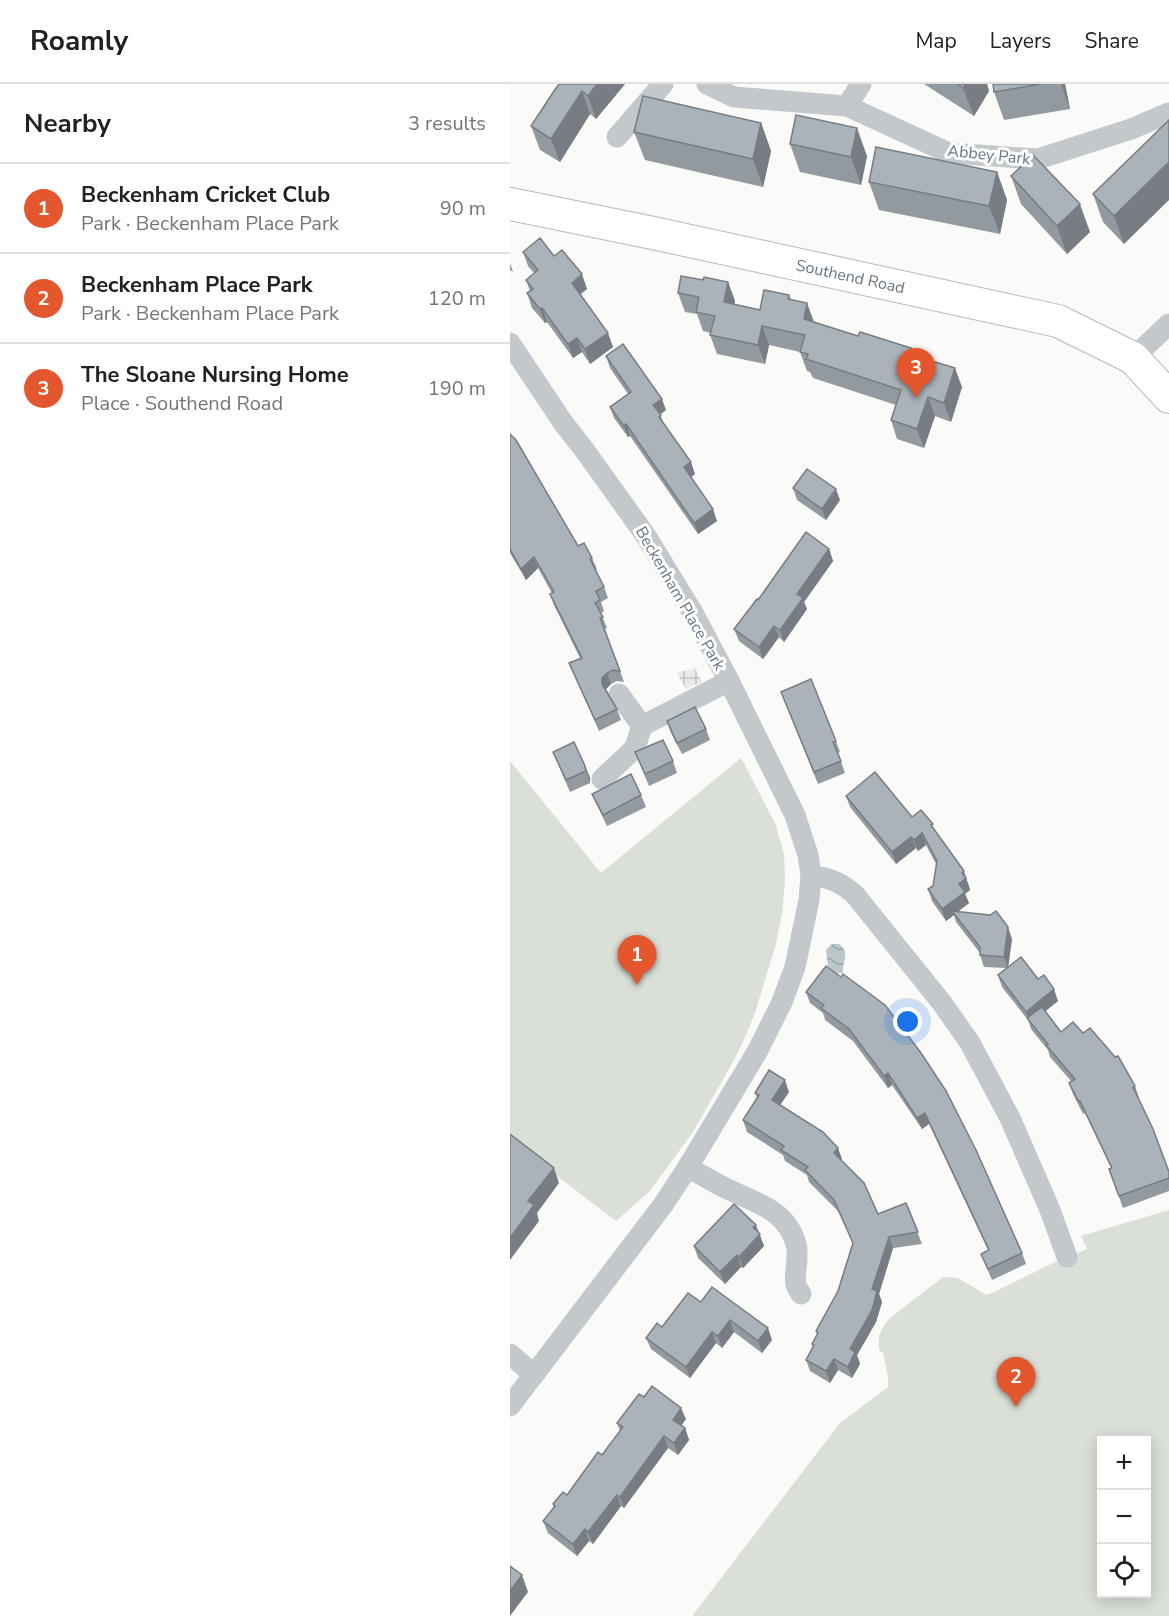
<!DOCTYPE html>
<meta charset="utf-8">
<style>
:root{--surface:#fff;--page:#f2f2f2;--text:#202124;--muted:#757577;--line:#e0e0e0;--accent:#e4572e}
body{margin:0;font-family:"Nunito Sans",sans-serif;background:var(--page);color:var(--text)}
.controls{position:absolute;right:18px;bottom:18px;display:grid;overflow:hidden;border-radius:0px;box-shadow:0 3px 15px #0003}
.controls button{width:54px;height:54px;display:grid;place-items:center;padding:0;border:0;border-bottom:2px solid var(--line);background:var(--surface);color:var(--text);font:30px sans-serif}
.you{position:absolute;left:398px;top:938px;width:21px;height:21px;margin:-15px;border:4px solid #fff;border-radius:50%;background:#1a73e8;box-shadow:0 0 0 9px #1a73e833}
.badge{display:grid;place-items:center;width:39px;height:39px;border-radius:50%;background:var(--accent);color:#fff;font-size:20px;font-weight:700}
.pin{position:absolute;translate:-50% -50px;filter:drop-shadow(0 2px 3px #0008)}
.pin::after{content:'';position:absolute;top:32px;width:21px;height:18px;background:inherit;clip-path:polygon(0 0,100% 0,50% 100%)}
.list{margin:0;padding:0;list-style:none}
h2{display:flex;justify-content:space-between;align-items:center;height:78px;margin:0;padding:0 24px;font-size:26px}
h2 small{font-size:20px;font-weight:400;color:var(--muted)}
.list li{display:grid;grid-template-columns:39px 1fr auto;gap:18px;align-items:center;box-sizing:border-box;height:90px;padding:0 24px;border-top:2px solid var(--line)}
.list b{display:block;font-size:22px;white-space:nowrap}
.list p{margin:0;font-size:20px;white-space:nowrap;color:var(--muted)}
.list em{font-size:20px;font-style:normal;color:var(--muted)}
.icon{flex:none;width:33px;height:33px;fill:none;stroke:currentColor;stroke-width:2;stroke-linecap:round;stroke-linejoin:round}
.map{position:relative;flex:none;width:659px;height:1532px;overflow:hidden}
header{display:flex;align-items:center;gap:36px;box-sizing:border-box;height:84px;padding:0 30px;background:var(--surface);border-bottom:2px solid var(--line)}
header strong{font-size:28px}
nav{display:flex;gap:33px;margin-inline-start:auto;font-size:21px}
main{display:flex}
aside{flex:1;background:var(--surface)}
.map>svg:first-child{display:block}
.industrial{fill:url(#industrial-grid)}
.park{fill:#dadfd7;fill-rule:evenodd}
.water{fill:url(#water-waves)}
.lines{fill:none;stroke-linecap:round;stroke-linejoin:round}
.primary-casing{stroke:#b5babe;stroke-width:34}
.street{stroke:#c3c8cc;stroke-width:21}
.primary{stroke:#fff;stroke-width:32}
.wall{fill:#929a9f}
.shaded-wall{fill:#777d82}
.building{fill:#aab3b9;stroke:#777d82;stroke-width:1.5}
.labels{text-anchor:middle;stroke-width:6;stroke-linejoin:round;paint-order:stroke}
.street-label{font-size:16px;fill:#657683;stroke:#fff}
</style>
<header>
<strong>Roamly</strong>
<nav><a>Map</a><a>Layers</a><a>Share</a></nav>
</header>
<main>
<aside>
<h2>Nearby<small>3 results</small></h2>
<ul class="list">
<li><span class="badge">1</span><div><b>Beckenham Cricket Club</b><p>Park · Beckenham Place Park</p></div><em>90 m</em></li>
<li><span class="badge">2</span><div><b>Beckenham Place Park</b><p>Park · Beckenham Place Park</p></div><em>120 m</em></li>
<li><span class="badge">3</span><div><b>The Sloane Nursing Home</b><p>Place · Southend Road</p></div><em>190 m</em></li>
</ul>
</aside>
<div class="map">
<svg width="659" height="1532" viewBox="0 0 659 1532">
<defs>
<pattern id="industrial-grid" width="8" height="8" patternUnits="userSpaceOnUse" patternTransform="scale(1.5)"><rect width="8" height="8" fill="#e8e9e9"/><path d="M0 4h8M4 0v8" fill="none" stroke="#c0c1c2"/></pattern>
<pattern id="water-waves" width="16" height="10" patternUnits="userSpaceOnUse" patternTransform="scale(1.5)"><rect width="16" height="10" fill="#bbc7cb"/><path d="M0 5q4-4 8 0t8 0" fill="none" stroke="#9ca6aa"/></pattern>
</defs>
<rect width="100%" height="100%" fill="#fafaf8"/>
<polygon class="industrial" points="185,584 192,598 176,605 167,589"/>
<g class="park">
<polygon points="231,674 265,739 274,770 275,797 272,830 265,863 245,929 233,958 223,978 183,1048 140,1107 106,1137 0,1056 0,677 91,789"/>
<path d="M659,1126v406h-477l148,-193 48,-36v-10l-5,-25h-3c-4,-14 1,-24 10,-34l53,-41 15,1 28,17 6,-2 59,-29 36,-15 -6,-13zM592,1356h44v154h-44z"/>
</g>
<path class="water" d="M322,860h7c12,9 3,16 4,29l-14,1 -3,-24z"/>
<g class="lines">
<defs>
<g id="primary">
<path id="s1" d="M0,120l143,29 405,88 75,37 36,39"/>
</g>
</defs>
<use href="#primary" class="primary-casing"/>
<g class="street">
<polyline points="197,0 224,13 337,22 439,69 528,75 621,45 659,29"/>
<polyline points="337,22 351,0"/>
<polyline points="107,53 153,0"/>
<polyline points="0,259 54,340 73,364 136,452 183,529 219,597 285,731 298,771 301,791 299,816 285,883 272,918 247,968 178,1083 153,1121 0,1322"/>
<polyline points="623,274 659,240"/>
<polyline points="109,610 132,642"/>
<polyline points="92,695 125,664 132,642 219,597"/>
<path d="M301,791c19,3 32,8 45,21l86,107 28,40 40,75 40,92 17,47"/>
<path d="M178,1083c15,9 30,18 46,25 26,12 53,20 62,52 4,13 -3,32 0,41 1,3 3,6 5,9"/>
<polyline points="0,1270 24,1291"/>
</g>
<use href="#primary" class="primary"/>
</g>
<g class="wall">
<polygon points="49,0 115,0 86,35 80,30 50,78 30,66 21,42"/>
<polygon points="414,0 477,0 479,7 464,32"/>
<polygon points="483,0 555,0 560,25 494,36 484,8"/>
<polygon points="659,36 614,160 593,138 583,110"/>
<polygon points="251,39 261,67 253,103 135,76 124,48"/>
<polygon points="280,60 357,72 351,101 290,88"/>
<polygon points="487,88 497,116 490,150 369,126 359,98"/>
<polygon points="501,92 580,148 557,170 511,120"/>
<polygon points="13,168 44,172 77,205 70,210 103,263 80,280 72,268 63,274 37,238 35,239 22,224 17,209 20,207 16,196 24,189 18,182"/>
<polygon points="0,179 3,188 0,186"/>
<polygon points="193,196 218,198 225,217 224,220 250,226 279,211 281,215 304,238 348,252 401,264 404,271 452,303 441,338 425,332 414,364 387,355 381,336 386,321 303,294 300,288 297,287 290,268 259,261 255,280 207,270 200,251 201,249 193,247 187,230 175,228 168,209"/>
<polygon points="96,272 156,326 150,330 154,340 185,390 181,393 207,437 188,450 120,352 118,353 104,334 100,323 118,310 100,284"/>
<polygon points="0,350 68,462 82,474 87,485 86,486 94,503 98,514 91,518 94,527 91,529 97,544 95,545 114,598 107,597 101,600 96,605 107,625 111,636 89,647 59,579 70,574 44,521 40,510 42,509 28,484 16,496 0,469"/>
<polygon points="283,404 330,416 316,436 287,416"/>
<polygon points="319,465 323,477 294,518 297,525 274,558 269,553 253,575 229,557 224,545 248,516"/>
<polygon points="271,608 326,657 330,668 328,669 335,689 308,700"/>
<polygon points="157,637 196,645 200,656 172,670 161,649"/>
<polygon points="43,668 75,682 80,694 80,699 60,708"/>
<polygon points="125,668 163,677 167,689 139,702"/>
<polygon points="82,710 131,711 136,723 97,742 87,721"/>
<polygon points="336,712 402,733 424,746 458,799 460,806 455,810 459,819 448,827 502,855 498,883 528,895 548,917 535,927 551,948 573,949 625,1002 629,1014 628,1014 659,1088 659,1107 613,1124 599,1085 601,1084 575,1029 573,1030 563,1010 559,999 561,997 540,973 538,966 521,945 518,936 492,903 488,891 497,884 474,883 470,871 470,869 446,838 444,831 436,837 422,817 418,805 423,802 426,780 416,761 408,767 406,764 386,780 340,723"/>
<polygon points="316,882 512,1169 516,1180 482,1196 471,1170 478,1166 419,1040 412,1045 382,1001 378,1004 343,957 315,936 313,929 300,919 296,908"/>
<polygon points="279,1008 270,1021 332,1075 331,1076 368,1130 396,1119 412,1160 383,1164 369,1210 372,1218 366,1238 347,1271 350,1280 342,1294 328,1286 320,1299 300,1287 296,1276 303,1263 302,1260 307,1251 306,1247 328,1207 343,1160 328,1127 299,1098 297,1091 275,1077 273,1071 237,1048 233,1036 247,1014 245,1009"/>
<polygon points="249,1149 254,1162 233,1184 231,1183 215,1200 188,1174 184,1162"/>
<polygon points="191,1218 262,1256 252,1269 224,1248 212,1264 206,1259 180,1294 141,1265 136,1254"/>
<polygon points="134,1313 176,1335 171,1342 175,1344 179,1356 168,1371 158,1364 114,1424 111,1422 83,1460 79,1457 67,1472 38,1449 33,1437 44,1424 43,1420 57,1411 92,1371 110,1347 107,1339"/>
</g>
<g class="shaded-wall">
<polygon points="87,0 115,0 86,35 78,12"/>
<polygon points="456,0 477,0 479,7 464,32 453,4"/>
<polygon points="551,0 555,0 560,25"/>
<polygon points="72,7 80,30 50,78 41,55"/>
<polygon points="251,39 261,67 253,103 243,75"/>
<polygon points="347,44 357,72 351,101 341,73"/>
<polygon points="659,78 659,116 614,160 604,132"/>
<polygon points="487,88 497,116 490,150 479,122"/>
<polygon points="570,120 580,148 557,170 547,142"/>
<polygon points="72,190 77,205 67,213 62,199"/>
<polygon points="218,198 225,217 221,237 214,218"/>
<polygon points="297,219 304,238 301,254 294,235"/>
<polygon points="32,224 37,238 35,239 30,225"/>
<polygon points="252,242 259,261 255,280 248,261"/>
<polygon points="98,249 103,263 80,280 75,265"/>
<polygon points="67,254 72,268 63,274 58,260"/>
<polygon points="445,284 452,303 441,338 434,319"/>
<polygon points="418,313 425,332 414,364 407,345"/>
<polygon points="152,315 156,326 148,332 143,321"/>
<polygon points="116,340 120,352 118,353 114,342"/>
<polygon points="181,378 185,390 178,395 174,383"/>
<polygon points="326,405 330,416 316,436 312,425"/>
<polygon points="203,425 207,437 188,450 184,439"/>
<polygon points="319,465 323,477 294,518 297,525 274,558 270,546 287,510"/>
<polygon points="24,473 28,484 16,496 11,485"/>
<polygon points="264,542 269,553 253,575 249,563"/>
<polygon points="97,589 101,600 96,605 96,612 92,600 92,594"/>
<polygon points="75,682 80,694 80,699 76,687"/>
<polygon points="412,749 416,761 408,767 404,756"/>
<polygon points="401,753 406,764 386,780 382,768"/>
<polygon points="454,787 460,806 455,810 459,819 445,830 442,827 444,831 436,837 432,825 452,789"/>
<polygon points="498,843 502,855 498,884 494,873"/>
<polygon points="544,905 548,917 521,939 516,928"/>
<polygon points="378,989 382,1001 378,1004 374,992"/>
<polygon points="275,996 279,1008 266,1027 262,1016"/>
<polygon points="415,1029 419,1040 412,1045 407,1034"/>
<polygon points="328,1064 332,1075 328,1080 324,1069"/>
<polygon points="44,1084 49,1099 27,1129 29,1137 0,1176 0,1154 18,1117"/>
<polygon points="246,1141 254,1162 233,1184 229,1173 243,1143"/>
<polygon points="379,1153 383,1164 369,1210 372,1218 366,1238 347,1271 350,1280 342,1294 338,1283 340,1265 362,1205"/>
<polygon points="227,1171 231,1183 215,1200 210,1188"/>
<polygon points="220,1236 224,1248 212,1264 208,1252"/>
<polygon points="258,1244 262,1256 252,1269 248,1257"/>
<polygon points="202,1248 206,1259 180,1294 176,1283"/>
<polygon points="324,1275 328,1286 320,1299 316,1287"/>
<polygon points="171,1324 176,1335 167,1347 163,1336"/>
<polygon points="175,1344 179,1356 168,1371 164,1359"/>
<polygon points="154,1352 158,1364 114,1424 110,1413"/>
<polygon points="107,1411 111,1422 83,1460 78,1448"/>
<polygon points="75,1445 79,1457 67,1472 63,1460"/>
<polygon points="12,1491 18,1508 0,1532 0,1507"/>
</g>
<g class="building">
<polygon points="49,0 87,0 78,12 72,7 41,55 21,42 44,7"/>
<polygon points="448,0 456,0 453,4"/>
<polygon points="483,0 531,0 484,8"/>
<polygon points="133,12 251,39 243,75 124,48"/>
<polygon points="286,31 347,44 341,73 280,60"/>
<polygon points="659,36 659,78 604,132 583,110"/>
<polygon points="366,63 487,88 479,122 359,98"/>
<polygon points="523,71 570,120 547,142 501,92"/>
<polygon points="30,154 44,172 52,166 72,190 62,199 98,249 75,265 67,254 58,260 32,224 30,225 17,209 23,205 16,196 28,186 13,168"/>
<polygon points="171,192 193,196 194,193 218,198 214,218 250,226 254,206 279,211 278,215 297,219 294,235 348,252 350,248 401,264 399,270 445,284 434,319 418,313 407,345 381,336 391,306 296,275 298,270 290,268 295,251 252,242 248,261 200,251 205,232 186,228 189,213 168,209"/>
<polygon points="113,260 152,315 143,321 151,331 149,333 181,378 174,383 203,425 184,439 116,340 114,342 100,323 121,308 96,272"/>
<polygon points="0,350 6,356 68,462 74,459 82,474 80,475 94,503 86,507 90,516 85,519 93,533 90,534 110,587 103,586 97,589 92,594 92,600 107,625 85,636 59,579 72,574 40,510 44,508 24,473 11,485 0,465"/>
<polygon points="297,385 326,405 312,425 283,404"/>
<polygon points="296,448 319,465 287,510 293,514 270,546 264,542 249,563 224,545 247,515 248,516"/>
<polygon points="301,595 326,657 323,658 331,677 304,688 271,608"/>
<polygon points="185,623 196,645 167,659 157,637"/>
<polygon points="153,656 163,677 135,690 125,668"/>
<polygon points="64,658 75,682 76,687 56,696 43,668"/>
<polygon points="365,688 402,733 411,726 423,740 421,741 454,787 452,789 456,794 449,800 455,808 432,825 418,805 423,802 427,777 412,749 404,756 401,753 382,768 336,712"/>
<polygon points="121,690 131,711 93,731 82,710"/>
<polygon points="442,827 480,831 486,827 498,843 494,873 470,871 470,863"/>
<polygon points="511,873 528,895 534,891 544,905 516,928 488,891"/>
<polygon points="316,882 331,893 333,890 375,921 411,969 436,1007 466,1066 512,1169 478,1185 471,1170 479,1166 415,1029 407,1034 378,989 374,992 339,945 311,924 314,921 296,908"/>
<polygon points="532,923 551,948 563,938 573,949 580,944 605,973 608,972 625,1002 623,1003 643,1045 659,1088 659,1094 609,1112 599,1085 602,1084 570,1017 569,1018 559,999 565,995 536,961 538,960 517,934"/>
<polygon points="259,986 275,996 262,1016 313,1048 328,1064 324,1069 354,1099 368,1130 396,1119 408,1148 379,1153 362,1205 367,1207 362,1226 340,1265 345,1268 338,1283 324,1275 316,1287 296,1276 304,1261 302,1260 308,1249 306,1247 328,1207 343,1159 324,1116 295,1086 298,1083 271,1066 274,1062 233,1036 249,1011 245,1009"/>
<polygon points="0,1050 44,1084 18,1117 24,1121 0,1154"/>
<polygon points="224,1120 246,1141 243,1143 250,1150 229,1173 227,1171 210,1188 184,1162"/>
<polygon points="202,1203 258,1244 248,1257 220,1236 208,1252 202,1248 176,1283 136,1254 147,1239 152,1243 178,1209 191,1218"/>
<polygon points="142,1302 171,1324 163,1336 175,1344 164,1359 154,1352 110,1413 107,1411 78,1448 75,1445 63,1460 33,1437 45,1422 43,1420 53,1408 57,1411 88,1368 92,1371 113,1343 107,1339 129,1310 134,1313"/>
<polygon points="0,1482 12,1491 0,1507"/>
</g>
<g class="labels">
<g class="street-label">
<text transform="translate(479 70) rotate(6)" y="6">Abbey Park</text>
<text dy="6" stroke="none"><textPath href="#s1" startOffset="348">Southend Road</textPath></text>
<text transform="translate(171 514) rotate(60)" y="6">Beckenham Place Park</text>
</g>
</g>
</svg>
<div class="controls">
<button>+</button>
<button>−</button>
<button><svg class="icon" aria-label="locate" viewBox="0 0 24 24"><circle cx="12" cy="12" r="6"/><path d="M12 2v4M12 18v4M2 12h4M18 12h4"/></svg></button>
</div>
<div class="you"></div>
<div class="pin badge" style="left:127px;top:901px">1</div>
<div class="pin badge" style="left:506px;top:1323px">2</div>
<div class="pin badge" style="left:406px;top:314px">3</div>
</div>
</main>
